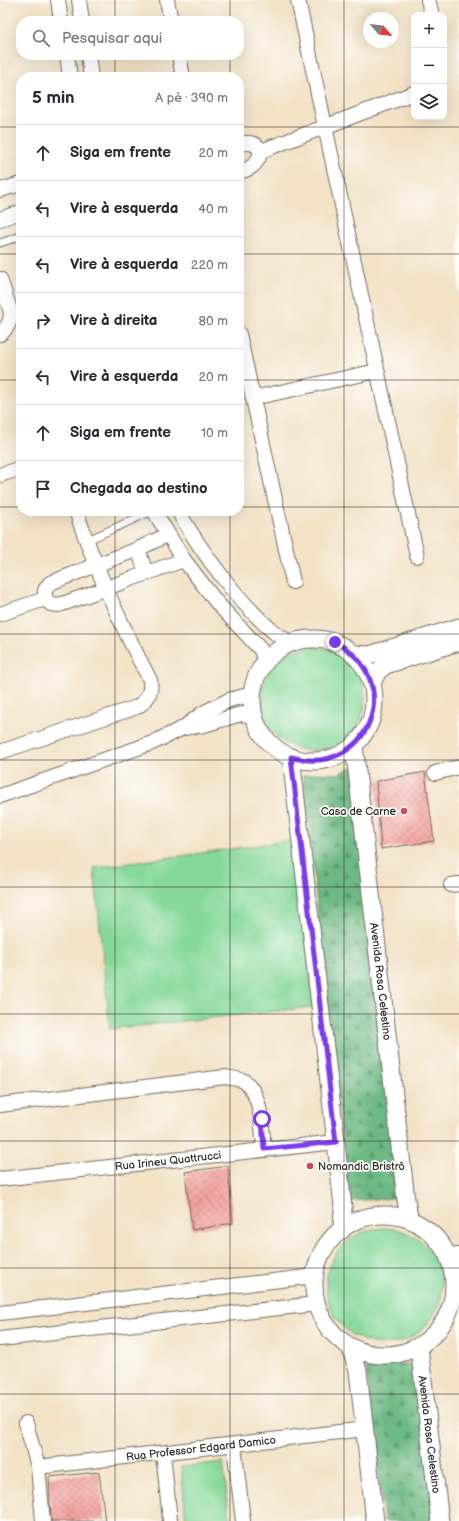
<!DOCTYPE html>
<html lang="pt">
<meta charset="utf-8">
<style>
:root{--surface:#fff;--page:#f7f7f7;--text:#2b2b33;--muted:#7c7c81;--line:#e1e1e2}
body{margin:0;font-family:"Balsamiq Sans",sans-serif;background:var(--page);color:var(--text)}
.controls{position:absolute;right:12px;top:12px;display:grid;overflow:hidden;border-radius:8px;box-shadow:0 4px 16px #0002}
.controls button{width:36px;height:36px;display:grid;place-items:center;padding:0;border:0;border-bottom:1px solid var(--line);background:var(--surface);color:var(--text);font:20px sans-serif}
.compass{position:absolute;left:363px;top:12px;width:36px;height:36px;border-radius:50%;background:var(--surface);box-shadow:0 4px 16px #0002;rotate:118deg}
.stop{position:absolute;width:12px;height:12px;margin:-9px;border:3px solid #7c3aed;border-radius:50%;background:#fff}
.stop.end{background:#7c3aed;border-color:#fff;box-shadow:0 1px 4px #0008}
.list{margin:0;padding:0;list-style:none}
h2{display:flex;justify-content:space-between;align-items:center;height:52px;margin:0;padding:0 16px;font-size:17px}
h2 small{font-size:13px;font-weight:400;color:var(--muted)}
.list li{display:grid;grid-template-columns:26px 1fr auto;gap:12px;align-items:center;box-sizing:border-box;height:56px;padding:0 16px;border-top:1px solid var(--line)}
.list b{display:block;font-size:15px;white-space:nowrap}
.list em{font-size:13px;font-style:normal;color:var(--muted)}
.icon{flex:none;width:22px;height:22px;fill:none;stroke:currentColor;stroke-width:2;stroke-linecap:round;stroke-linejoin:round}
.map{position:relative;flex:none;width:459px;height:1521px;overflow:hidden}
.search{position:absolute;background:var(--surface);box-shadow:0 4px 16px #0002;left:16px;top:16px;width:228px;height:44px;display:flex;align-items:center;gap:10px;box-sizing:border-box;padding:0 14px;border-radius:16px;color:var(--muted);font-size:15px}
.panel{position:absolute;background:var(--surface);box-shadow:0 4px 16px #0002;left:16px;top:72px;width:228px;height:444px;border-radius:16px}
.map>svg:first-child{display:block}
.green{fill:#87d99b;stroke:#598263}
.forest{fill:url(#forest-firs);stroke:#4c7257}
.building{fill:url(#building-cross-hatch)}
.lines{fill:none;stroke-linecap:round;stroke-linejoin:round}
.service-casing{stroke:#716b61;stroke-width:9}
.minor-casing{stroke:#716b61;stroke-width:16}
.tertiary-casing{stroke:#716b61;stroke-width:19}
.service{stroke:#fff;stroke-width:7}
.minor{stroke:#fff;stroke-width:14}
.tertiary{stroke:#fff;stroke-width:17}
.route{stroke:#7c3aed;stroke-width:5}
.grid{fill:none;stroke:#2b2b2b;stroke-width:1;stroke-opacity:0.55}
.poi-dot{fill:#d1495b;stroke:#fdfcf7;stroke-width:1.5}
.labels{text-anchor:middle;stroke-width:3.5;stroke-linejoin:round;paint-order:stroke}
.poi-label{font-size:11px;fill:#2b2b2b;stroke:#fdfcf7;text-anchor:end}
.street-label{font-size:11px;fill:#2b2b2b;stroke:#fdfcf7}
</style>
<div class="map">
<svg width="459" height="1521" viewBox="0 0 459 1521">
<defs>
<pattern id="forest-firs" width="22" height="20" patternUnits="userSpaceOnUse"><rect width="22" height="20" fill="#6db983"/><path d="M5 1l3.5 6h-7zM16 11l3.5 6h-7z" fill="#5a976b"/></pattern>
<pattern id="building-cross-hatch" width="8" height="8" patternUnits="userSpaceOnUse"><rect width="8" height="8" fill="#f59b96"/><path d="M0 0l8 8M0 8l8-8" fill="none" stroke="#c77f7b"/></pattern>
</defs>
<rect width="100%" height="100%" fill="#fdfcf7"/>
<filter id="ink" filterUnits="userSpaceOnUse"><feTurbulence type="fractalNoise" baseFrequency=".025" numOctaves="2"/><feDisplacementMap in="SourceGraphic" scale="8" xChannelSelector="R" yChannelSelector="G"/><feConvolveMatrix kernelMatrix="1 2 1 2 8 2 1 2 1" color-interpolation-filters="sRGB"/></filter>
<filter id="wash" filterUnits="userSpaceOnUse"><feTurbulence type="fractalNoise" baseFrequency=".012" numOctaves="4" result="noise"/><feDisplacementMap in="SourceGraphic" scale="16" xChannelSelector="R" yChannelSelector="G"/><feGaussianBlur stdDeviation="0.9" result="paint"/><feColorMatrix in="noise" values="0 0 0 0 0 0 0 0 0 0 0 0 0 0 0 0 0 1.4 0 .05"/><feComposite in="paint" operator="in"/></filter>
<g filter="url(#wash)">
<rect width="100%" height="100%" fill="#f3e2c6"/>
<g class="green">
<circle cx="313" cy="699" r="52"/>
<polygon points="295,840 313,1007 110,1029 94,868"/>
<circle cx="384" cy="1286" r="58"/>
<polygon points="223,1462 230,1521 186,1521 181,1467"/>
</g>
<g class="forest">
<polygon points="354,766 397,1198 349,1201 303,775 320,773 338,774"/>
<polygon points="365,1362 415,1364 435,1521 384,1521 374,1428"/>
</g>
<g id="blocks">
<g class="building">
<polygon points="425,772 434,841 381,849 376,781"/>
<polygon points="228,1166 233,1223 192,1230 185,1172"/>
<polygon points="99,1472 105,1521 51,1521 49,1477"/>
</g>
</g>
</g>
<g filter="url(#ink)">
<use href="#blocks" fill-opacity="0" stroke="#716b61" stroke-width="1"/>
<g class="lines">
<defs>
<g id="service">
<polyline points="0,243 21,236"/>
<polyline points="86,541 152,511"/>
</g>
<g id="minor">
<polyline points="58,0 61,21"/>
<polyline points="79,0 82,21"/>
<polyline points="167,0 171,21"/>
<polyline points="298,0 417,556"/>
<polyline points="428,0 432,15"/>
<polyline points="67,55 70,77"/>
<polyline points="88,55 91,77"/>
<polyline points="179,55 183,77"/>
<path d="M239,144c10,-2 17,-2 22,7"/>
<polyline points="261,151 414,93"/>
<path d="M239,172c12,-3 19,-8 22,-21"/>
<polyline points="0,190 21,184"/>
<polyline points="0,219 21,212"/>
<path d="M0,279l11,33c0,9 -3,16 -11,22"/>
<polyline points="239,334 293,582"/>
<polyline points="253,398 377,371"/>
<polyline points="0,475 21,468"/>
<polyline points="154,511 184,560 218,604 261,650 265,663"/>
<path d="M178,511c24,42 60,91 97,122 5,4 11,7 16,9"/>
<path d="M167,535l-29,14 -88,34 -5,7v9l6,5 8,1c42,-14 83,-31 125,-45"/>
<polyline points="138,549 146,573"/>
<polyline points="0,614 45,599"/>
<polyline points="183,728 204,725 241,714 254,716"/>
<path d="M0,752l137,-45c10,-6 15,-15 13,-27 -29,-55 -54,-110 -74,-169"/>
<polyline points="435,773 459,767"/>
<polyline points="0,796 152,743 183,728 203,713 229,700 252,694"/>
<polyline points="451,885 459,884"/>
<path d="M0,1105l225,-28c6,1 14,2 19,4 18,12 18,49 20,68"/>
<path id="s1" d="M0,1179l336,-37"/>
<polyline points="449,1255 459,1255"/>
<polyline points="454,1285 459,1284"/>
<polyline points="0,1313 315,1276"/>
<polyline points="0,1339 316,1304"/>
<polyline points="26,1423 38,1467 43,1521"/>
<polyline points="234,1445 243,1521"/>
<polyline points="163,1453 170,1521"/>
<path id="s2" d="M38,1467l327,-38"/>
</g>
<g id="tertiary">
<circle cx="313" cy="700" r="61"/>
<polyline points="354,654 369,655 459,627"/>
<polyline points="372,683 378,671 386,665 459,642"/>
<path id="s3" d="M354,745l52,455 3,17"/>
<polyline points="291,757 336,1142 343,1207 342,1230"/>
<circle cx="384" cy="1285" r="70"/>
<path id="s4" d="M419,1347l21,174"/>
<polyline points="351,1349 358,1371 375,1521"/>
</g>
</defs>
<use href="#service" class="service-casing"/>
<use href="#minor" class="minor-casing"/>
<use href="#tertiary" class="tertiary-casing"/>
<use href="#service" class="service"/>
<use href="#minor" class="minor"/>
<use href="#tertiary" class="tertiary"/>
</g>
</g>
<g class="lines" filter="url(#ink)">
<path class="route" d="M262,1119l2,30 72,-7 -45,-385c77,22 117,-77 44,-115"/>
</g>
<path class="grid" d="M115,0v21M230,0v21M344,0v1521M115,55v22M230,55v22M0,127h21M239,127h220M0,254h21M239,254h220M0,380h21M239,380h220M0,507h21M239,507h220M115,511v1010M230,511v1010M0,634h459M0,760h459M0,887h459M0,1014h459M0,1141h459M0,1268h459M0,1394h459"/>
<g class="poi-dot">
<circle cx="404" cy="811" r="4"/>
<circle cx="310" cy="1166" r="4"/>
</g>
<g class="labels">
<g class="poi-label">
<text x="396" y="815">Casa de Carne</text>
<text x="318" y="1170" text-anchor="start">Nomandic Bristrô</text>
</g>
<g class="street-label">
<text dy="4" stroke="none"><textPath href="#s3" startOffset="238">Avenida Rosa Celestino</textPath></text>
<text dy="4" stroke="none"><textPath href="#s1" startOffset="169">Rua Irineu Quattrucci</textPath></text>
<text dy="4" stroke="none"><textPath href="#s4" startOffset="88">Avenida Rosa Celestino</textPath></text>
<text dy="4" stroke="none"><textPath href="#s2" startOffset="164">Rua Professor Edgard Damico</textPath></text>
</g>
</g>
</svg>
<div class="controls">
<button>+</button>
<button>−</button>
<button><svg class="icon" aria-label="layers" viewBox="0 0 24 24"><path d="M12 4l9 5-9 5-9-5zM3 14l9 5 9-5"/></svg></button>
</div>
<svg class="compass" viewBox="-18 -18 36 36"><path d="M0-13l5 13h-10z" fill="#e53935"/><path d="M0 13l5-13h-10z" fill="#7c7c81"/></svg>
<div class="stop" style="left:262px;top:1119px"></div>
<div class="stop end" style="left:335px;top:642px"></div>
<div class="search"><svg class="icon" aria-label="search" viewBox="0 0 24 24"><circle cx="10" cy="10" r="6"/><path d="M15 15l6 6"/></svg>Pesquisar aqui</div>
<section class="panel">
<h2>5 min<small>A pé · 390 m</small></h2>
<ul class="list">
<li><svg class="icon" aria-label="ahead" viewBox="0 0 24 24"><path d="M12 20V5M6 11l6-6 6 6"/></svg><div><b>Siga em frente</b></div><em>20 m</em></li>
<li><svg class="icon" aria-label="left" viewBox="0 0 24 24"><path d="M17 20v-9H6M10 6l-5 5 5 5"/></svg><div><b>Vire à esquerda</b></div><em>40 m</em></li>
<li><svg class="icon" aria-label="left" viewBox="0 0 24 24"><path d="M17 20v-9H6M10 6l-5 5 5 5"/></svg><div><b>Vire à esquerda</b></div><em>220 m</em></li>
<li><svg class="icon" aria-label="right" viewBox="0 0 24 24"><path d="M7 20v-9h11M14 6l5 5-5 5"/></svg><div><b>Vire à direita</b></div><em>80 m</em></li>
<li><svg class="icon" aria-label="left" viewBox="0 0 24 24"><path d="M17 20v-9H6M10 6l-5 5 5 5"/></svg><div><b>Vire à esquerda</b></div><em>20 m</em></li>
<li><svg class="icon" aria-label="ahead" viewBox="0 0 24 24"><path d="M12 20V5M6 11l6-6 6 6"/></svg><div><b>Siga em frente</b></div><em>10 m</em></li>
<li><svg class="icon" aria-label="arrive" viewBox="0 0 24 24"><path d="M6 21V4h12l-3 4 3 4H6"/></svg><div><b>Chegada ao destino</b></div></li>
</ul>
</section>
</div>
